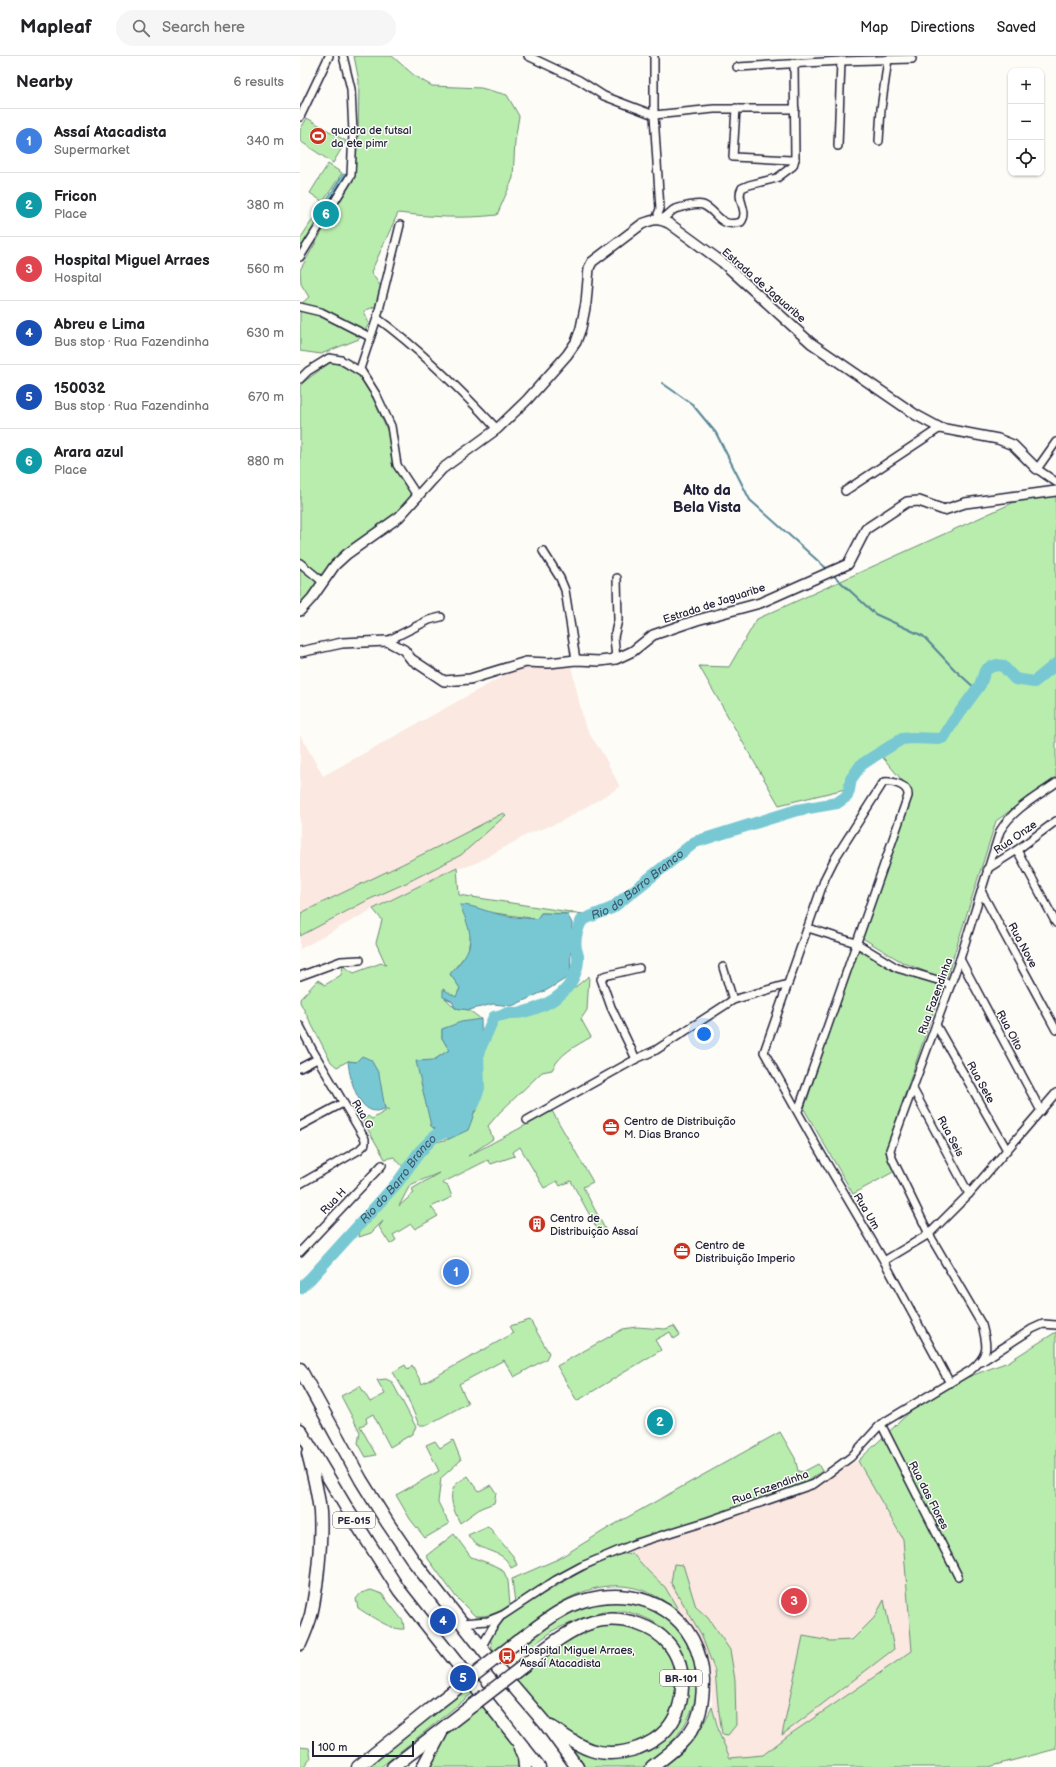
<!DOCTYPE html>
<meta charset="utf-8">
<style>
:root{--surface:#fff;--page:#f6f6f6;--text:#202124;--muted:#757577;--line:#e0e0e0;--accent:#0f766e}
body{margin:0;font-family:"Balsamiq Sans",sans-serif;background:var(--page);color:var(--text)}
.controls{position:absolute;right:12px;top:12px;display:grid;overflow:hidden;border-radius:8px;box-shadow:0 1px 3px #0004}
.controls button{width:36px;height:36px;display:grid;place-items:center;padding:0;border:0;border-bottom:1px solid var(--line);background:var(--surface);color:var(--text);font:20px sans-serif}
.scale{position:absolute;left:12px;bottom:10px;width:102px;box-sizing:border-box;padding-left:4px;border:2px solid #22223b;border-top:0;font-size:11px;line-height:14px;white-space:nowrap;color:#22223b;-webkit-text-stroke:3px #fdfcf7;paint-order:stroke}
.you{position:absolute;left:404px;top:978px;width:14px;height:14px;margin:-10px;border:3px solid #fff;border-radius:50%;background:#1a73e8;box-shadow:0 0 0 6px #1a73e833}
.badge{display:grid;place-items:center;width:26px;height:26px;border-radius:50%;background:var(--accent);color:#fff;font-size:13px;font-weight:700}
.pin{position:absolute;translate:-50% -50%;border:2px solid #fff;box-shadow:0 1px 4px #0006}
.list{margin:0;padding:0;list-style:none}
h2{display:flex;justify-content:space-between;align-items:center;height:52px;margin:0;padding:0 16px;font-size:17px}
h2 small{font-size:13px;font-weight:400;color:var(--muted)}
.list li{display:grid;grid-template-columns:26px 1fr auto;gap:12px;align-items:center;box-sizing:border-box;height:64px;padding:0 16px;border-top:1px solid var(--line)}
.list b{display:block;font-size:15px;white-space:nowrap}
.list p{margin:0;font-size:13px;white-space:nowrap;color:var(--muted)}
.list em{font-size:13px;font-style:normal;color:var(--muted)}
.icon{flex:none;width:22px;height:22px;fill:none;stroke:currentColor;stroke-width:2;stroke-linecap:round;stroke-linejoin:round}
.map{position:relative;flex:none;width:756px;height:1711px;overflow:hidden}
header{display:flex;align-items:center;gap:24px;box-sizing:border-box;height:56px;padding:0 20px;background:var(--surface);border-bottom:1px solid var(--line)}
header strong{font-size:19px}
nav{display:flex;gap:22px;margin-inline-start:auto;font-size:14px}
.search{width:280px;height:36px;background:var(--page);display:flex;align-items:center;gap:10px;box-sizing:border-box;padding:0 14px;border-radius:22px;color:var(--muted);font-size:15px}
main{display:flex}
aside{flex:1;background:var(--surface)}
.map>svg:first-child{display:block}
.built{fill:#fae8e1}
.green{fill:#b9edae;stroke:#6e8874;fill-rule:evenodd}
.water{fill:#78c8d3;stroke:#568696}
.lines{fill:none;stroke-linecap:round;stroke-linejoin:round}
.stream{stroke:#568696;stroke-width:2}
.river{stroke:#78c8d3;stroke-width:12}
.minor-casing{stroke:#22223b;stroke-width:10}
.tertiary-casing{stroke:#22223b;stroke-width:12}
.trunk-casing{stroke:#22223b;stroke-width:15}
.minor{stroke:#fdfcf7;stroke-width:7}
.tertiary{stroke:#fdfcf7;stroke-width:9}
.trunk{stroke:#fdfcf7;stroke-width:12}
.trunk-bridge-casing{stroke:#22223b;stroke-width:15;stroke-linecap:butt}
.trunk-bridge{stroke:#fdfcf7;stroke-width:12}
.labels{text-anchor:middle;stroke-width:3;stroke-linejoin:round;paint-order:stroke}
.shield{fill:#fdfcf7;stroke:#646373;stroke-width:1}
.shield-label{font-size:10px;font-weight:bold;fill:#22223b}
.poi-label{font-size:11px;fill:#22223b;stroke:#fdfcf7;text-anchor:start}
.street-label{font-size:11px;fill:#22223b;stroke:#fdfcf7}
.water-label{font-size:12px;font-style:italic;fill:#405c70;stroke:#fdfcf7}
.district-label{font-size:15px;font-weight:bold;fill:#22223b;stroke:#fdfcf7}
</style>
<header>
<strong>Mapleaf</strong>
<div class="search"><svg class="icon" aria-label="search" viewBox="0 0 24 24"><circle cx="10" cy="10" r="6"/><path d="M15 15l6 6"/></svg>Search here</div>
<nav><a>Map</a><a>Directions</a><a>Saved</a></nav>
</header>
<main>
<aside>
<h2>Nearby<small>6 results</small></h2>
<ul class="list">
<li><span class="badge" style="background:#3f7fe0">1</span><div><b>Assaí Atacadista</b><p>Supermarket</p></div><em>340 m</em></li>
<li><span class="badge" style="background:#0f9aa8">2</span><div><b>Fricon</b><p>Place</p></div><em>380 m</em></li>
<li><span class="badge" style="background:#e0444e">3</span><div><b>Hospital Miguel Arraes</b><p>Hospital</p></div><em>560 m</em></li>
<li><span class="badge" style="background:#1a4fb4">4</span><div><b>Abreu e Lima</b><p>Bus stop · Rua Fazendinha</p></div><em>630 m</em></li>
<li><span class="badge" style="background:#1a4fb4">5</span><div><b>150032</b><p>Bus stop · Rua Fazendinha</p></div><em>670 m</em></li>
<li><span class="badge" style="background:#0f9aa8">6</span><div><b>Arara azul</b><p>Place</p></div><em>880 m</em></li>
</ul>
</aside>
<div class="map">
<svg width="756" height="1711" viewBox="0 0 756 1711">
<rect width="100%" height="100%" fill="#fdfcf7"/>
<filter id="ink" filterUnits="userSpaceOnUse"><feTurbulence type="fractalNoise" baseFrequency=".025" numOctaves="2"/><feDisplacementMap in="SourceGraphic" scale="8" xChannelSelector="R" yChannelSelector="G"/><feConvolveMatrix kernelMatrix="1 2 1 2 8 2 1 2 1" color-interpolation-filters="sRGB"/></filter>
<g filter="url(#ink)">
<g class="built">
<polygon points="223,609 271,610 284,667 292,682 303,698 320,731 260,766 228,778 180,805 166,811 157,811 73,853 0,893 0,679 23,720"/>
<polygon points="558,1405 603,1483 612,1595 489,1679 463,1699 441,1703 430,1702 423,1689 422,1678 412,1651 411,1617 398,1584 382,1564 380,1557 365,1531 349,1516 330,1495 439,1454"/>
</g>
<g class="green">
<path d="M54,0h38l24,21 16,9 49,2 26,7 12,21 -4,25 -2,37 -16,37c-34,4 -66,2 -99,-2l-27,59 10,15 -5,19 -12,5 5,13 -10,15 -38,15 -21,-3v-46l9,-8 -8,-13 -1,-14 54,-94 4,-38 1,-57z"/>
<polygon points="7,62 46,85 33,107 0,85 0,74"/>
<polygon points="28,108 42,117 23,146 10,137"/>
<polygon points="22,149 27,152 0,195 0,183"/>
<polygon points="32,305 58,318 72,340 88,376 93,411 116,438 94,461 45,495 0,554 0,330 5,325"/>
<polygon points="756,438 756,721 696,765 646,924 602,906 559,880 611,735 579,697 545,733 479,749 399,610 429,611 457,563 719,444"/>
<path d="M203,757l3,2 -45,40 -55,28 -38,17 -68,36 1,-23c67,-33 136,-64 202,-100z"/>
<polygon points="157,811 159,839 283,858 241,857 237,863 195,857 171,875 168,896 150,918 160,932 156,941 143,940 155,952 169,954 181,963 142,973 142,982 149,994 134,1004 131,1070 141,1078 136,1079 104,1112 94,1101 85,1103 63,1065 68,1060 72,1063 89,1053 85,1053 83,1043 56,1006 48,1005 37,1011 31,1006 0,946 0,943 18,924 25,929 41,919 43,910 54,917 81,907 86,909 76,887 82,864 73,853"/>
<polygon points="557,893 580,905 642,930 586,1094 595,1115 553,1138 504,1053"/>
<path d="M289,920l-2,34 -6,9 10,18c-15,9 -31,16 -39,33l-10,2 -43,41 -11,13 5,13 -25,17 84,-45 41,71 -10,5 22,42 -6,3 -28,-51 -11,5 -3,-5 -13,7 -24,-41 -7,5 2,4 -24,8 -3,-4 -46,23 6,3 4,11 -21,10 7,9 -23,13 -4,-5 -18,11 3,5 -6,4 -11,-17 4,-6 -12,12 -12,4 1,-9 76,-86 13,-3 27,-28 6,-63 10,-26 42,-8 24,-13zM139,1117l-27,16 2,4 -15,13 11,-21z"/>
<polygon points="230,1264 249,1297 246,1303 214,1321 204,1304 159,1328 168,1347 127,1369 119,1369 106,1338 93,1316 105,1309 108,1314 112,1309 122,1328 214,1277 210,1270"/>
<polygon points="374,1270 380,1279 374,1283 370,1276 355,1284 361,1294 277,1345 257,1310 323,1273 336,1271 365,1273"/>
<path d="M756,1276v417l-68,18h-328c28,-16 38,-31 52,-60l8,28 10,23 33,-3 26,-20 123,-84 -9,-112 -45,-78 75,-71 75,-28z"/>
<polygon points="86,1323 92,1326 116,1371 112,1378 90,1391 73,1358 66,1362 67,1367 60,1370 76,1399 66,1401 58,1387 60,1376 41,1340 60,1330 70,1346 85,1338 77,1324"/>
<polygon points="480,1376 495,1402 498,1415 503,1416 518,1408 522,1415 509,1425 457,1446 311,1493 276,1510 215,1547 212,1523 258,1503 310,1471"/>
<polygon points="153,1384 161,1404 141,1422 138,1446 149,1468 125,1482 110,1463 96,1439 139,1415 126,1389 135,1385 140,1392"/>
<path d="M168,1420l11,15 12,-6 5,8 -2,10 -13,5 -21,15c-5,-10 -13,-27 -5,-37 2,-4 9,-7 13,-10z"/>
<path d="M188,1470l25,30 4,9 -6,3c-9,-22 -32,-13 -43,-33z"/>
<path d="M154,1478l17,23 20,7 12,6 5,11 2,24c-12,8 -22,12 -35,11l-19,-19 -30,-41z"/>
<path d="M332,1497l17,19 16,15 15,26c-70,-61 -130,-7 -187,40l-3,-16 14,-20 75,-44 37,-18z"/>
<polygon points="374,1508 383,1509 396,1551 408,1562 430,1594 435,1624 436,1669 428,1679 422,1678 418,1649 415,1615 401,1578 371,1527"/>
<path d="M71,1534l11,4 21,27 1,8c-12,2 -35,-14 -46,-21l-2,-9 5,-6z"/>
<path d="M310,1544c12,1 27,1 39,7 60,26 63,99 17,140 -7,6 -15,17 -24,20 -7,0 -50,0 -61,0l-25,-40 -51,-53 14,-15 52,-36 -15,6 -36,25 -3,-7 36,-26 21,-11zM324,1555c20,5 38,12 50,30 -16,-17 -38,-28 -62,-28 -11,1 -22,5 -33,6l24,-7zM377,1589l9,23 1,33 -6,11z"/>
<polygon points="584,1544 594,1593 482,1679 503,1580 530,1585 552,1584 574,1562"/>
<polygon points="168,1629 174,1636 81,1711 65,1711"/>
<polygon points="178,1637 240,1711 123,1711 144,1665"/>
<polygon points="0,1691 9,1692 11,1702 4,1711 0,1711"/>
</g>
<g class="water">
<polygon points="43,118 47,119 29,149 27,147 27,143"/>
<path d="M160,849c12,0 22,5 34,8 14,4 29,5 43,6l4,-6 26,1 5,9 -2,53 -23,14 -35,16 -19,-2 -24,6 -14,-2 -3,-7 -9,-4v-8l13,8 4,-9 -10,-14c26,-28 24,-35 10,-69z"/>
<path d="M181,963c1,38 2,76 -13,111l-19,9 -18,-13 -15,-65 18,-1 15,-10 -7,-12v-9l19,-7z"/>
<path d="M62,1000l9,4 8,14 6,35c-3,0 -6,2 -9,2 -19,0 -27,-36 -28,-50l8,1z"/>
</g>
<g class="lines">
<g class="stream">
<polyline points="362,327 392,348 416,377 450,444 527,513"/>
<polyline points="532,518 575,558 623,580 655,614 677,634"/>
</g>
<g class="river">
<path id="s1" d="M174,1048l5,-16 -1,-35 16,-36c5,-1 10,-3 15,-4 5,0 11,0 15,-1 27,-7 51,-22 54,-51 1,-5 -1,-8 -2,-12 -2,-11 1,-20 6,-29l30,-12 83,-66 102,-32 40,-7 10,-7 2,-6 2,-11 10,-14 12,-8 29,-18 10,-1 27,1 5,-2 8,-14 28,-38 5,-14 5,-4 7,-2 6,1 12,13 19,3 22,-18"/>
<path id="s2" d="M0,1232l10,-9 88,-97 22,-31 16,-16 18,-5 3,-2"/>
</g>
<defs>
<g id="minor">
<polyline points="228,0 279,24 304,40 354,59 414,53 495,53"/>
<path d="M354,0v59l6,94 -2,5 2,5c7,-1 10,-8 15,-10 7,-2 22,-6 28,-4 15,6 16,24 38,17 9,-11 -6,-23 1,-34l7,-3 28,-7 16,-12 2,-7"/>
<polyline points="437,11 541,5 612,3"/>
<polyline points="436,52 433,101 491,104 495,103 494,7"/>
<polyline points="0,61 29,0"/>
<polyline points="579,85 581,53 588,3"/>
<polyline points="538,90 541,5"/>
<polyline points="100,169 77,262 60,313 77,340 91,370 97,409 118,441"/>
<polyline points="0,201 51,119 53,77 51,33 43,0"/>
<polyline points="0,251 21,256 70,281"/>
<path d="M77,262c44,32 83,71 120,111"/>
<polyline points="0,323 8,315 29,302 41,304 61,316"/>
<polyline points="756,386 737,413 756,426"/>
<polyline points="545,435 640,372"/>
<polyline points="243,495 260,522 265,534 276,604"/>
<polyline points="0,507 23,526"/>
<polyline points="87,585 129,564 141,561"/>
<polyline points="316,603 314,581 318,564 317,522"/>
<polyline points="717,794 756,867"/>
<polyline points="687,813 717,794 756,765"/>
<polyline points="681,835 756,974"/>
<polyline points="508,872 556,887 597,912 651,928"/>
<polyline points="660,903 741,1055"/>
<polyline points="423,911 433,944"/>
<polyline points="339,912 304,920 301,923 311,951 336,1003 356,994 433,944 488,928"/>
<polyline points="0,920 41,905 60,904"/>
<polyline points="636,969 707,1094"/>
<polyline points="0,970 13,995 65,1083 65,1088 59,1094 0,1128"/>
<polyline points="0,1012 17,1003"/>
<polyline points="613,1033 669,1138"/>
<path d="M498,1055l110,-315c1,-11 -15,-15 -24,-14l-3,4 -47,74 -9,18 -61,174 52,93 68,116 66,122"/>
<polyline points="227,1064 336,1003"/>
<polyline points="0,1070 43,1047"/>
<polyline points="0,1196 82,1109"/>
<polyline points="584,1205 629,1178 669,1138 756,1037"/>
<polyline points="681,1306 732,1273 743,1268 756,1269"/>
<polyline points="581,1368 658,1520"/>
<path d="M162,1567l26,-2 15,-6 53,-35 26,-14 52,-22 74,-23 106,-37 37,-27 30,-33 90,-54c18,-15 17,-23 11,-45l-53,-91 -37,-76 -2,-8 70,-191 40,-128c13,-22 36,-34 56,-48"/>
<polyline points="182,1590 192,1572 201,1560"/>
</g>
<g id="tertiary">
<path d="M0,555l12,-13 23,-33 12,-11 52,-37 43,-48 55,-40 30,-29 40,-45 9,-13 5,-14 5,-25 3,-35 3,-6 50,-38c12,-5 16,-6 28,0l52,38 89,81 105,72 24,13 58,11 15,6 24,24"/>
<polyline points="0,596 42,587 87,585 104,594 111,603 144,625 170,623 226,606 249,607 276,604 300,605 316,603 333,595 353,579 397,564 460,547 548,508 566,473 607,446 619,445 644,454 665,447 756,435"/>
</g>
<g id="trunk">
<polyline points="0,1313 61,1424 87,1466 115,1507 195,1609 244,1666 277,1711"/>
<polyline points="0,1374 49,1456 99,1534 239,1711"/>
<path d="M218,1585c21,-15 42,-34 68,-41 59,-16 115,17 117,81 0,13 -1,27 -6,39 -10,22 -27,33 -45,47"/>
<path d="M0,1588c4,-9 8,-19 11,-29 6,-27 11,-74 9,-103 -2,-20 -7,-40 -12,-59"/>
<path d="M231,1604c19,-15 39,-31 62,-38 15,-4 30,-3 45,2 12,4 22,10 30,19 20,23 18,65 -2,87 -7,8 -18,14 -28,18 -15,5 -32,7 -47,2 -15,-5 -27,-15 -40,-23"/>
<polyline points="220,1692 224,1701 225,1711"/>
<polyline points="58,1711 129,1654"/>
<polyline points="93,1711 173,1649"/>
<polyline points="123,1711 141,1677"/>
</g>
</defs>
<use href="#minor" class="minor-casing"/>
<use href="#tertiary" class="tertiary-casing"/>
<use href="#trunk" class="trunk-casing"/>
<use href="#minor" class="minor"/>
<use href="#tertiary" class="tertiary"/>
<use href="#trunk" class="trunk"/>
<defs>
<g id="trunk-bridge">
<polyline points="173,1649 231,1604"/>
<polyline points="129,1654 218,1585"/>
</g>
</defs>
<use href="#trunk-bridge" class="trunk-bridge-casing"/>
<use href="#trunk-bridge" class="trunk-bridge"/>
</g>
</g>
<defs>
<symbol id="stadium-disc" viewBox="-11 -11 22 22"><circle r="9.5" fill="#c8321e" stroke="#fdfcf7"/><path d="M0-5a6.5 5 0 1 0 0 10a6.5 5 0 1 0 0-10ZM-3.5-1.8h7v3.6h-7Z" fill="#fff"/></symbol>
<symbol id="office-disc" viewBox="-11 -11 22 22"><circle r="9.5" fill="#c8321e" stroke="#fdfcf7"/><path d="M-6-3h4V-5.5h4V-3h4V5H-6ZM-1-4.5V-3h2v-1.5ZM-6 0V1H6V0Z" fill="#fff"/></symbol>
<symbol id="building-disc" viewBox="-11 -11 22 22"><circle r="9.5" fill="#c8321e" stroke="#fdfcf7"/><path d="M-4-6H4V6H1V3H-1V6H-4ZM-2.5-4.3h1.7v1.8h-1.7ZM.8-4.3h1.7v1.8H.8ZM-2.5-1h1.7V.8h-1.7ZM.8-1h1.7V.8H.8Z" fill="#fff"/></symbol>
<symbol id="bus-disc" viewBox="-11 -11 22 22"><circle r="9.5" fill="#c8321e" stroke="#fdfcf7"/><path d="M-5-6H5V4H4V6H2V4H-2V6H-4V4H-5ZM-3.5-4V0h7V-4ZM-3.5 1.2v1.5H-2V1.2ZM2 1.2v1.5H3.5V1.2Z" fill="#fff"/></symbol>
</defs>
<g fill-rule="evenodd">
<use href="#stadium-disc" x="8" y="70" width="20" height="20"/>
<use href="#office-disc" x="301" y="1061" width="20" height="20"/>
<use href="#building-disc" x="227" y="1158" width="20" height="20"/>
<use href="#office-disc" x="372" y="1185" width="20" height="20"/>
<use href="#bus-disc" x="197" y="1590" width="20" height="20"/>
</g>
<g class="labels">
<g class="shield">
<rect x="33" y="1456" width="42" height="16" rx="3"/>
<rect x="360" y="1614" width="42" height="16" rx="3"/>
</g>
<g class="shield-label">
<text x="54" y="1468">PE-015</text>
<text x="381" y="1626">BR-101</text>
</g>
<g class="poi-label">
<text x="31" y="78">quadra de futsal<tspan x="31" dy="13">da ete pimr</tspan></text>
<text x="324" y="1069">Centro de Distribuição<tspan x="324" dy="13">M. Dias Branco</tspan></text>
<text x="250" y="1166">Centro de<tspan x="250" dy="13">Distribuição Assaí</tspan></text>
<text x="395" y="1193">Centro de<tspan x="395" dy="13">Distribuição Imperio</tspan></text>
<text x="220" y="1598">Hospital Miguel Arraes,<tspan x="220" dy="13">Assaí Atacadista</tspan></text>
</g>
<g class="street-label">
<text transform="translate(464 229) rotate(41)" y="4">Estrada de Jaguaribe</text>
<text transform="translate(414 547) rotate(-18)" y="4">Estrada de Jaguaribe</text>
<text transform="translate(715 781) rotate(-35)" y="4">Rua Onze</text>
<text transform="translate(723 889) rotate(62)" y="4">Rua Nove</text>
<text transform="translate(635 940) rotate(-70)" y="4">Rua Fazendinha</text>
<text transform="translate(710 974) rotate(62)" y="4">Rua Oito</text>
<text transform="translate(681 1026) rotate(61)" y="4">Rua Sete</text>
<text transform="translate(63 1058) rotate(59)" y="4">Rua G</text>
<text transform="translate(651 1080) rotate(62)" y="4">Rua Seis</text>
<text transform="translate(33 1145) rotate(-46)" y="4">Rua H</text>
<text transform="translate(567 1155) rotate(59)" y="4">Rua Um</text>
<text transform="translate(470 1431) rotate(-20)" y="4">Rua Fazendinha</text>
<text transform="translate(629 1439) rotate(63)" y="4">Rua das Flores</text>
</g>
<g class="water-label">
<text dy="4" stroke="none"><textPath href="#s1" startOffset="310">Rio do Barro Branco</textPath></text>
<text dy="4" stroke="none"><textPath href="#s2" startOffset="147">Rio do Barro Branco</textPath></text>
</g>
<g class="district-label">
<text x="407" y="439">Alto da<tspan x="407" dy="17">Bela Vista</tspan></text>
</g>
</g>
</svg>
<div class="controls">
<button>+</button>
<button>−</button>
<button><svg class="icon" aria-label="locate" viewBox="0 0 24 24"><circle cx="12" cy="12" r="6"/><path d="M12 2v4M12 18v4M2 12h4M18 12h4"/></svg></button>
</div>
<div class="scale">100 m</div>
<div class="you"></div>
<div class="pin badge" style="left:156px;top:1216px;background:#3f7fe0">1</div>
<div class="pin badge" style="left:360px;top:1366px;background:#0f9aa8">2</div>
<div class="pin badge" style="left:494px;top:1545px;background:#e0444e">3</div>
<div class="pin badge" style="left:143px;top:1565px;background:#1a4fb4">4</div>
<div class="pin badge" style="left:163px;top:1622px;background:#1a4fb4">5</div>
<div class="pin badge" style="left:26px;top:158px;background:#0f9aa8">6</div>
</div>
</main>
